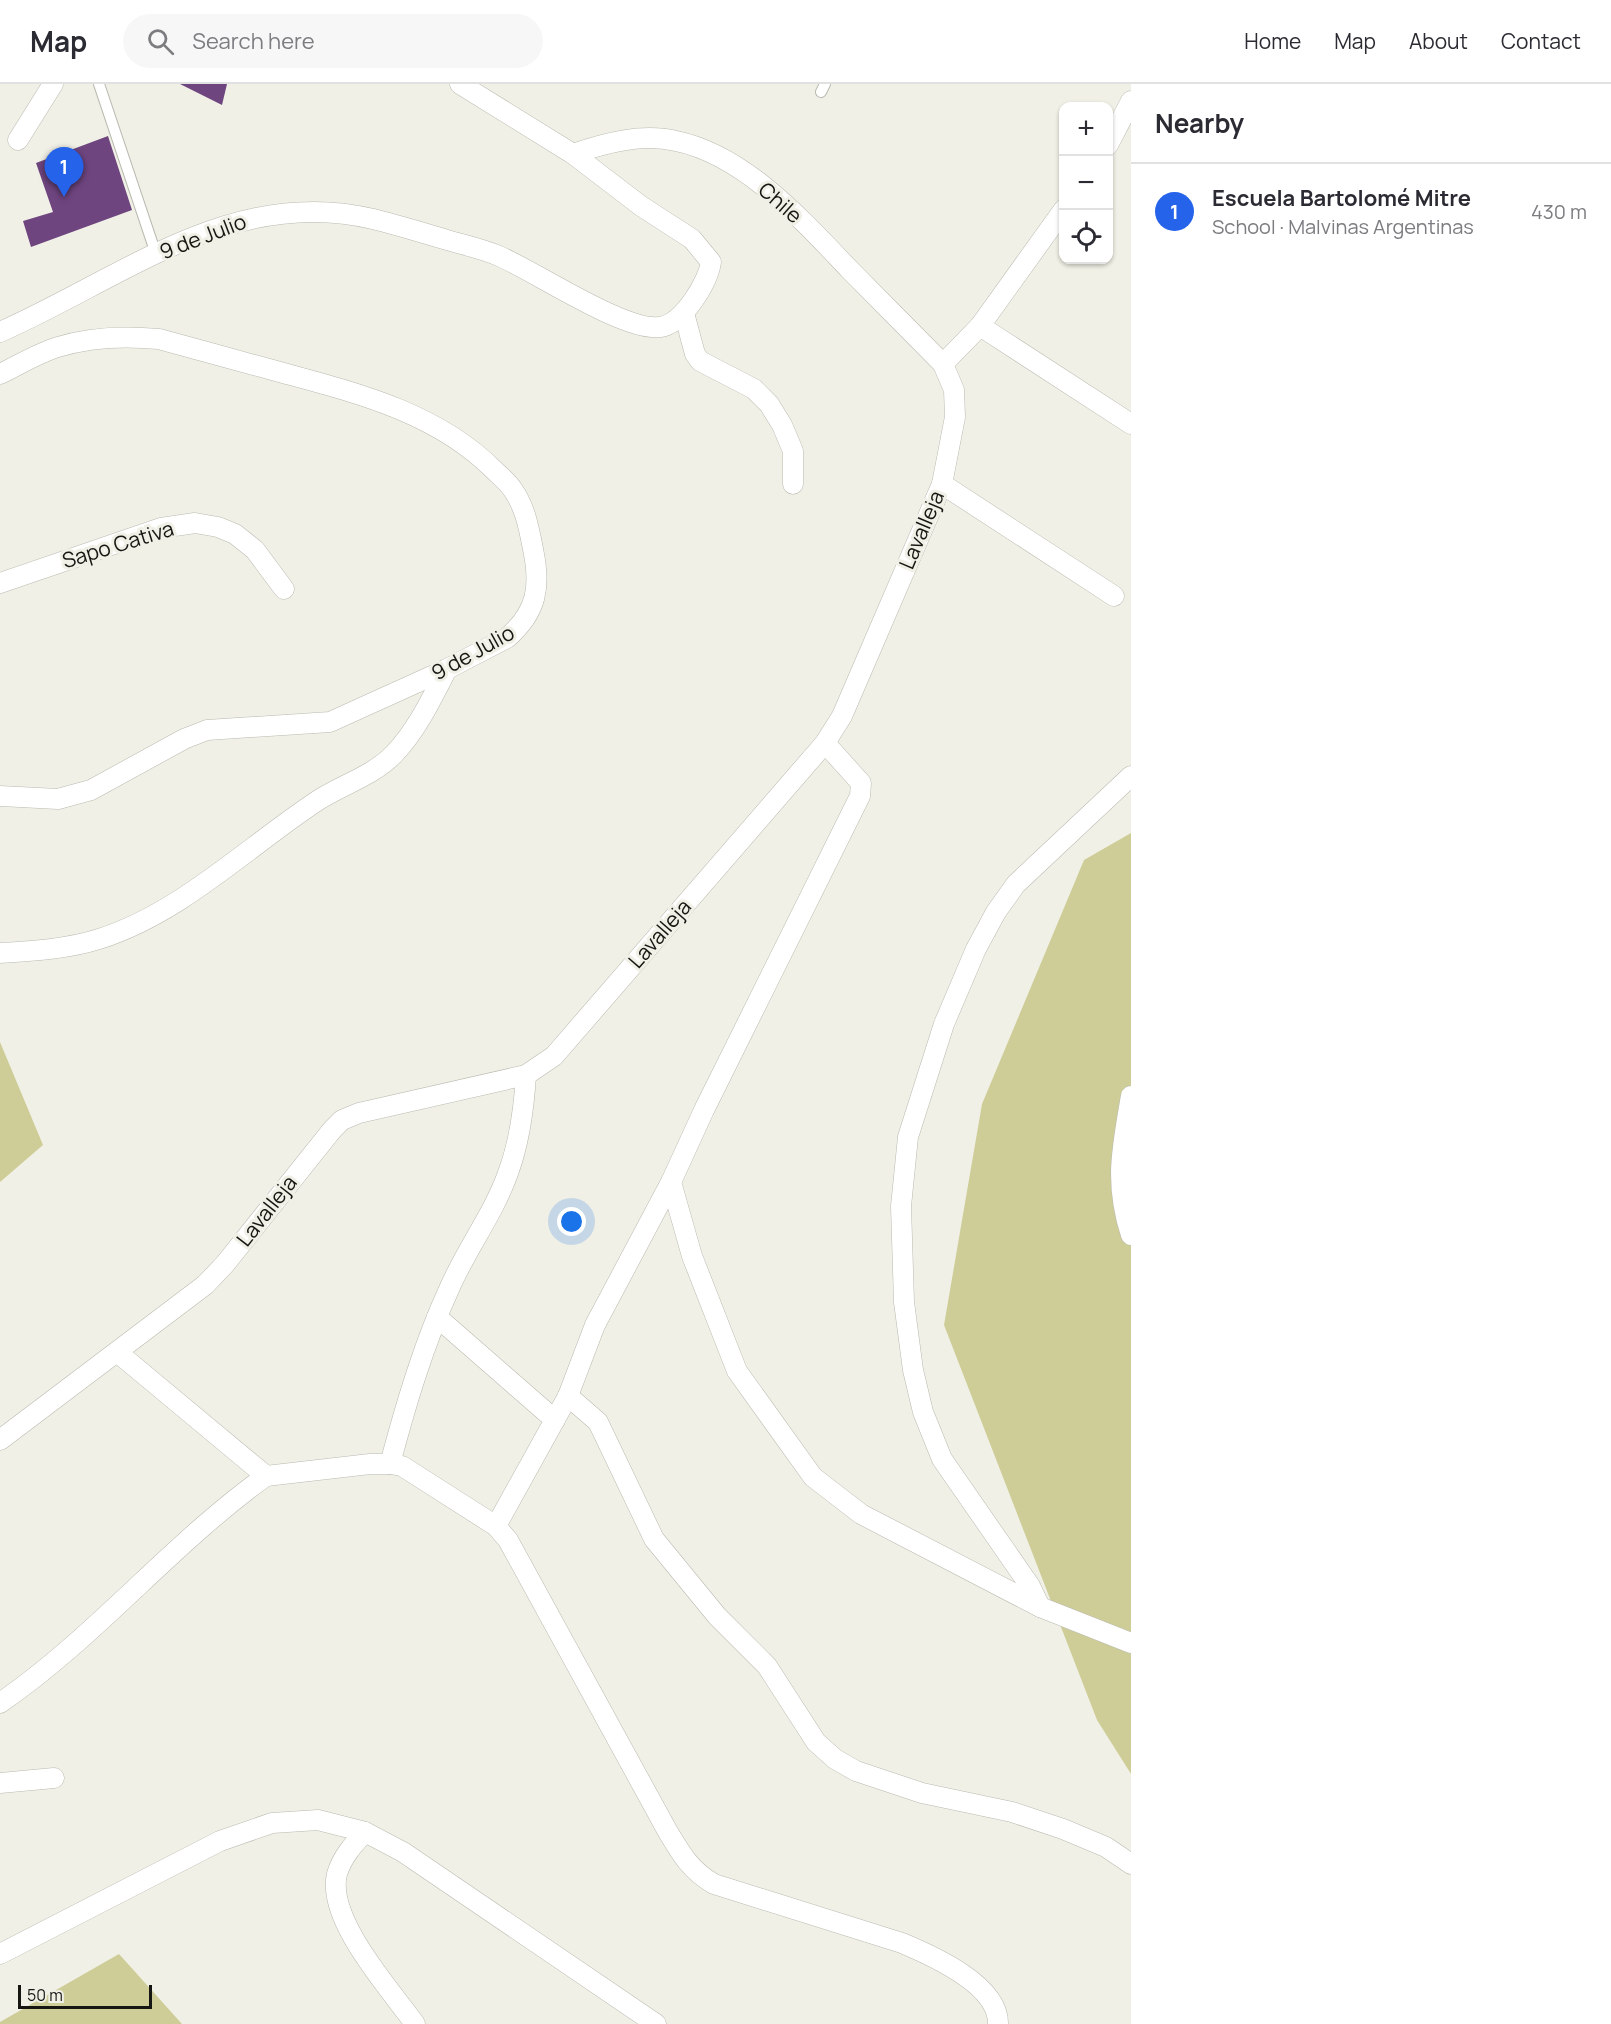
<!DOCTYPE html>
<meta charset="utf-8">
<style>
:root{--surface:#fff;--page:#f7f7f7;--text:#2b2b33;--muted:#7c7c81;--line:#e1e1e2;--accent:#2563eb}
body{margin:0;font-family:Manrope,sans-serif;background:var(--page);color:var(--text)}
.controls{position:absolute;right:18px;top:18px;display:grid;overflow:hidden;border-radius:12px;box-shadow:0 2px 4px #0004}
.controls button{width:54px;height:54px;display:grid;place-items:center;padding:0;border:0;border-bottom:2px solid var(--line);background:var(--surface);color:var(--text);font:30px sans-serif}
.scale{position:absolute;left:18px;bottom:15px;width:134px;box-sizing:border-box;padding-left:6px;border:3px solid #161613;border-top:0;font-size:16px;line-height:21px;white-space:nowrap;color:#161613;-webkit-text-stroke:4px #f0f0e6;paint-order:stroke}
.you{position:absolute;left:572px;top:1138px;width:21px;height:21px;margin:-15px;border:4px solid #fff;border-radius:50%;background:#1a73e8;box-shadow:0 0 0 9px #1a73e833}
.badge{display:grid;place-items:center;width:39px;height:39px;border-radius:50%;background:var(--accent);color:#fff;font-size:20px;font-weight:700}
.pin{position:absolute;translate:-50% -50px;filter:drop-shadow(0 2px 3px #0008)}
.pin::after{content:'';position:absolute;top:32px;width:21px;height:18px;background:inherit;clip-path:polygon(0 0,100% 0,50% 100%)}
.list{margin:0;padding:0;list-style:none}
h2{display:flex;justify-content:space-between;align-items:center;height:78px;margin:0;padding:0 24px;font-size:26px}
h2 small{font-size:20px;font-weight:400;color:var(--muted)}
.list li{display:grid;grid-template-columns:39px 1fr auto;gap:18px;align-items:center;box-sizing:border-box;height:96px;padding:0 24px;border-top:2px solid var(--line)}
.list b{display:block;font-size:22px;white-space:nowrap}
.list p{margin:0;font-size:20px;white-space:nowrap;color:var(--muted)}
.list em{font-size:20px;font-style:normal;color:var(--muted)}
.icon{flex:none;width:33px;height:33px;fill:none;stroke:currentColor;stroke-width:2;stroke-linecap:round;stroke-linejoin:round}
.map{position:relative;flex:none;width:1131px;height:1940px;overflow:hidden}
header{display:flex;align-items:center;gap:36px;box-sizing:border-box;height:84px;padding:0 30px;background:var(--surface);border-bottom:2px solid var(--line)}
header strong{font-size:28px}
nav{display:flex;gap:33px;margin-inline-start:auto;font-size:21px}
.search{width:420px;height:54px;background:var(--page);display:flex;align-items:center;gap:15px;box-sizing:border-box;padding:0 21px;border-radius:33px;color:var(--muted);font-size:22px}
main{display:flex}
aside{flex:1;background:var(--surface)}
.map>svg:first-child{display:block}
.green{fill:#cecd97}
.building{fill:#6f457f}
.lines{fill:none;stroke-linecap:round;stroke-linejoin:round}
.lane-casing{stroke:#babab1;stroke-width:12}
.street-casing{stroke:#babab1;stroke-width:21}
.lane{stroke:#fff;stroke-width:10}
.street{stroke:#fff;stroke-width:20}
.labels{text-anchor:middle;stroke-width:6;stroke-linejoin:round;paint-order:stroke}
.street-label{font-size:21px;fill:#161613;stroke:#f0f0e6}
</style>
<header>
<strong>Map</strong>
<div class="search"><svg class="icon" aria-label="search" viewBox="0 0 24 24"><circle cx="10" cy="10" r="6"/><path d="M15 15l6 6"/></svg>Search here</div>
<nav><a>Home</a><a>Map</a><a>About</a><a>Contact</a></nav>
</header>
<main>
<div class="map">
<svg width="1131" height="1940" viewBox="0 0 1131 1940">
<rect width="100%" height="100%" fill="#f0f0e6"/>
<g class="green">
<polygon points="1131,749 1131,1690 1097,1636 944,1241 982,1020 1084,776"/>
<polygon points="0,958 43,1061 0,1098"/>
<polygon points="119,1870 182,1940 0,1940 0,1938"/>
</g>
<g class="building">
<polygon points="180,0 227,0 222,21"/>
<polygon points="108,52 132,126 31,163 23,137 53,128 36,79"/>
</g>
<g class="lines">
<defs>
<g id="lane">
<polyline points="99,0 156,170"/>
<polyline points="821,8 825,0"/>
</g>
<g id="street">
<polyline points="18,56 53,0"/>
<polyline points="1108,61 1131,17"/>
<path d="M573,70c32,-11 69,-21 103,-13 69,14 127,80 174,129 31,31 62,63 93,94"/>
<polyline points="684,229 695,270 700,277 754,305 769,320 782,341 793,367 793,400"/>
<polyline points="980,242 1131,340"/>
<path d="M0,248c121,-53 233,-147 373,-113 25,6 50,14 74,21 17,5 36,9 52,16 37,16 126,76 161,71 23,-3 48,-45 51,-65l-19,-23 -51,-33 -68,-52 -113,-70"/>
<path d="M0,290c19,-9 38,-21 58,-27 32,-10 69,-11 101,-8 43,12 85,23 128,35 74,20 151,40 207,96 6,6 14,12 19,20 12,17 16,38 20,59 8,38 4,63 -26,89l-60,31 -117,53 -123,8 -23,9 -93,51 -33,9 -58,-3"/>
<polyline points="942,400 1114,512"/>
<polyline points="0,499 161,444 195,439 218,443 235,450 255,466 284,505"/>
<path d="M0,869c32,-2 68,-4 99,-14 82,-26 147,-91 218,-138 24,-16 56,-25 77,-47 23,-24 38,-56 53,-85"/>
<path d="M526,991c-2,33 -6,66 -18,98 -14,40 -41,75 -58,114 -26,56 -44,117 -60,177l12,2 94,60 12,14 160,292c13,22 23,39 46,52l188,59c31,13 97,42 96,81"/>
<path d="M1131,1012c-9,52 -17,87 0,139"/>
<polyline points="671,1098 692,1172 737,1287 813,1393 861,1430 1040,1523 1131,1559"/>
<polyline points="437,1233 555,1336"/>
<polyline points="117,1268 266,1392 370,1380 390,1380"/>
<polyline points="568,1312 598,1338 654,1455 717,1532 767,1582 816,1658 835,1675 856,1687 922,1709 1012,1728 1063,1745 1106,1763 1131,1780"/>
<polyline points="0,1356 205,1201 225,1180 332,1046 342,1036 359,1029 526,991 554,972 825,659 842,632 942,400 955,333 954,306 943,280 980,242 1064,125"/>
<polyline points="496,1442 568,1312 595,1241 671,1098 704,1026 860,712 861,699 825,659"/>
<polyline points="1040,1523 1030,1502 942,1375 923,1328 913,1286 904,1218 901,1122 908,1053 944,940 976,865 996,828 1016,800 1131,692"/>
<path d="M0,1619c96,-66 171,-159 266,-227"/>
<polyline points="0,1699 54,1694"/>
<path d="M365,1748c-12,13 -23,25 -28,42 -11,45 53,115 78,150"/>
<polyline points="0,1870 220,1757 272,1739 318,1736 365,1748 403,1768 656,1940"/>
</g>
</defs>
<use href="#lane" class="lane-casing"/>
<use href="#street" class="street-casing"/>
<use href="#lane" class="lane"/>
<use href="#street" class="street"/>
</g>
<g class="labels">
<g class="street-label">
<text transform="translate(780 119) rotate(41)" y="7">Chile</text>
<text transform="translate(203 153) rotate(-21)" y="7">9 de Julio</text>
<text transform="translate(922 446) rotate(-67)" y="7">Lavalleja</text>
<text transform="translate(118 461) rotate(-17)" y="7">Sapo Cativa</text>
<text transform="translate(473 569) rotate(-29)" y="7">9 de Julio</text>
<text transform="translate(660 850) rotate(-49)" y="7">Lavalleja</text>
<text transform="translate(267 1127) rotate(-52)" y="7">Lavalleja</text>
</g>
</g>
</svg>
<div class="controls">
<button>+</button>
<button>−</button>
<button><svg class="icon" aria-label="locate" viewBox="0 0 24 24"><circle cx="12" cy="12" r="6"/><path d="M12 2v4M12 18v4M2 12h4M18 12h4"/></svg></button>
</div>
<div class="scale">50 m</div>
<div class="you"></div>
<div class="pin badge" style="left:64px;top:113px">1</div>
</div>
<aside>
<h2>Nearby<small></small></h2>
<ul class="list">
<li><span class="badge">1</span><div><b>Escuela Bartolomé Mitre</b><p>School · Malvinas Argentinas</p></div><em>430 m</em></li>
</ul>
</aside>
</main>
